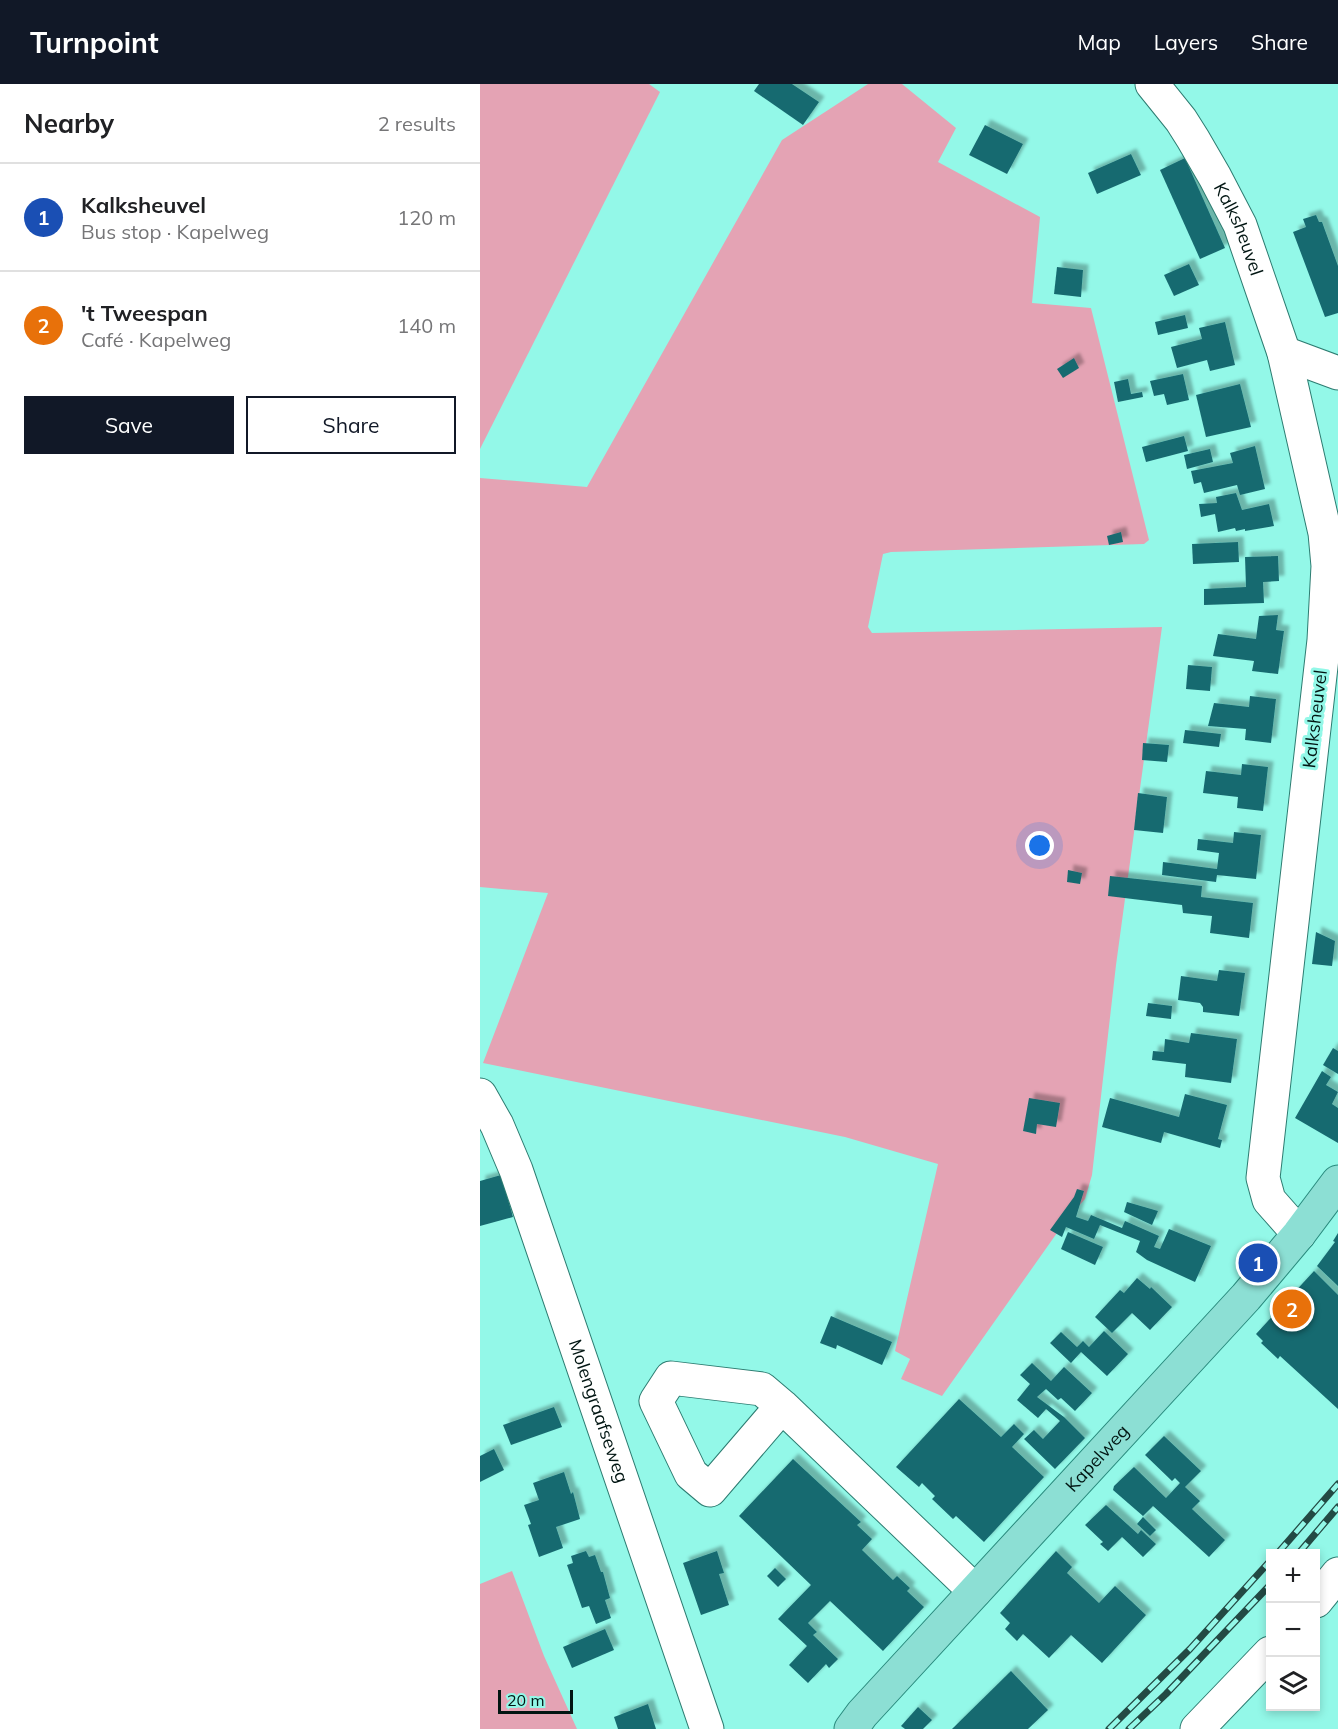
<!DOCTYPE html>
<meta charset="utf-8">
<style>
:root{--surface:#fff;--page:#f6f6f6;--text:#202124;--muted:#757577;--line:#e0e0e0;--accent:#111827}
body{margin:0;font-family:Mulish,sans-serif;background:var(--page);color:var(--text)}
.controls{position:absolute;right:18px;bottom:18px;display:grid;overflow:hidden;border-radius:0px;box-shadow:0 3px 9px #0003}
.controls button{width:54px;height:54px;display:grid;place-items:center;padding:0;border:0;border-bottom:2px solid var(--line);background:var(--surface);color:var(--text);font:30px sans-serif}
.scale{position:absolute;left:18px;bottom:15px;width:75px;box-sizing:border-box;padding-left:6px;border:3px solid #011512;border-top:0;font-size:16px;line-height:21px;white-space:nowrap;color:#011512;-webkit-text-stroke:4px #93f8e8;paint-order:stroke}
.you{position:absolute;left:560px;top:762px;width:21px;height:21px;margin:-15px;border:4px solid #fff;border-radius:50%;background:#1a73e8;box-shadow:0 0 0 9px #1a73e833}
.badge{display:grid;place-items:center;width:39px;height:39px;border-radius:50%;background:var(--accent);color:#fff;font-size:20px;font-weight:700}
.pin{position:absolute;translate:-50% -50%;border:3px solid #fff;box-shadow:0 2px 6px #0006}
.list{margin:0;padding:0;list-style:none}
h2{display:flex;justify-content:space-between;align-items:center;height:78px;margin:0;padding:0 24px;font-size:26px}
h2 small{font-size:20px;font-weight:400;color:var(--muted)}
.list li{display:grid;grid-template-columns:39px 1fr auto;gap:18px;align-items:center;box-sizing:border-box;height:108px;padding:0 24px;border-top:2px solid var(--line)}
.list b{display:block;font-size:22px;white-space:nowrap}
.list p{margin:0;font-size:20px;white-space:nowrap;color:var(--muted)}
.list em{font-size:20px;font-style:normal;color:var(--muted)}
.actions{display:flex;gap:12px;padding:18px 24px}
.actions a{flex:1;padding:14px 0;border:2px solid var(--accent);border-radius:0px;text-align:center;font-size:21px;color:var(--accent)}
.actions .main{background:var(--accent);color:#fff}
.icon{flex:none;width:33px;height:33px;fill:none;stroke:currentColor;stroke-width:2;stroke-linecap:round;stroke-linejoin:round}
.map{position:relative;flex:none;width:858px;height:1645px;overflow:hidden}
header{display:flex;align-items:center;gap:36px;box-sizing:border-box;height:84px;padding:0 30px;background:var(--accent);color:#fff}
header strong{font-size:28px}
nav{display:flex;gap:33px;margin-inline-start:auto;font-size:21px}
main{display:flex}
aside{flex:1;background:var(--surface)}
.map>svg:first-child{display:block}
.green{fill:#e4a3b4}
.building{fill:#186a70;filter:url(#shadow)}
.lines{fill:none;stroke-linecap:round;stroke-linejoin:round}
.minor-casing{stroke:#2d7c71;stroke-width:35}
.major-casing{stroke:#298a7d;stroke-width:35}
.minor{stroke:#fff;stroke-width:33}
.major{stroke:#8cdfd4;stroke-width:33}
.rail-casing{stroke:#234a44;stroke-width:7}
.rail{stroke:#93f8e8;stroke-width:4.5;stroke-dasharray:14;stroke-linecap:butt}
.labels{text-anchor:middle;stroke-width:6;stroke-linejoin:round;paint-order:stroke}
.street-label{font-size:18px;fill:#011512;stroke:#93f8e8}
</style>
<header>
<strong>Turnpoint</strong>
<nav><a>Map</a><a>Layers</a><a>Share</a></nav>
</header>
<main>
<aside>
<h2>Nearby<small>2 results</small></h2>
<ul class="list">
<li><span class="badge" style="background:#1a4fb4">1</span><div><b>Kalksheuvel</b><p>Bus stop · Kapelweg</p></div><em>120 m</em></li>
<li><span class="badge" style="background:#e8710a">2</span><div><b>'t Tweespan</b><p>Café · Kapelweg</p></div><em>140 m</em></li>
</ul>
<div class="actions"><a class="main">Save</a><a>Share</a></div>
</aside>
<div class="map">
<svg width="858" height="1645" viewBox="0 0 858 1645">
<defs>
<filter id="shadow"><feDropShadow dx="5.5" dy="-5.5" stdDeviation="1.5" flood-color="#0004"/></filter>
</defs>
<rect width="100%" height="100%" fill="#93f8e8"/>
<g class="green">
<polygon points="0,0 169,0 180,8 0,365"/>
<polygon points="388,0 422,0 476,44 458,78 560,133 552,219 611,224 669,456 664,460 411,468 403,470 388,543 392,549 682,543 636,881 612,1091 605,1115 584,1139 462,1312 421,1295 430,1275 415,1267 458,1080 365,1053 3,979 68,809 0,803 0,394 107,403 302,56"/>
<polygon points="32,1487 64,1572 97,1645 0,1645 0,1500"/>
</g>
<g class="building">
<polygon points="279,0 312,0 339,18 323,41 274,7"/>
<polygon points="505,41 543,60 527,90 489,71"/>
<polygon points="651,70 661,91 617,110 608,89"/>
<polygon points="705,74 745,164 720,175 680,86"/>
<polygon points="836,131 839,138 842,138 858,182 858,229 845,233 813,148 826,143 823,135"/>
<polygon points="709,180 719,201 694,212 684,191"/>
<polygon points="577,183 603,186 601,213 574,210"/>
<polygon points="705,231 708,244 678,251 675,238"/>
<polygon points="745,238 755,281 730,287 727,276 697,284 691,263 722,255 719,244"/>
<polygon points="594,274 599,284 583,294 577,285"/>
<polygon points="703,290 709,316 687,321 684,310 674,312 670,297"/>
<polygon points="648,295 651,310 662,308 663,313 638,318 634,298"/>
<polygon points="760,300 771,343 726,353 716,311"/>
<polygon points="704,352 708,367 666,378 662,363"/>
<polygon points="775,362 785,405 760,411 757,401 724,409 721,398 714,400 711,387 753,379 750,369"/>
<polygon points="730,365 733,378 707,385 704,371"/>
<polygon points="756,409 762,426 789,420 794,442 765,447 765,445 756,447 755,444 738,448 735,430 721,433 719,420 737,419 736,413"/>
<polygon points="641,448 643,458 629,461 627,452"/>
<polygon points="758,458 759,478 713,480 712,460"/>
<polygon points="798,472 799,497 783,498 784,519 724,521 724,505 766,503 765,473"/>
<polygon points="798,531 796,546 804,547 798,590 772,587 774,577 733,572 738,550 776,555 779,532"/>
<polygon points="708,581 732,583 730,607 706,605"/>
<polygon points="770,612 796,615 791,659 765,656 766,645 728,642 734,619 769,623"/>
<polygon points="705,646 741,650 739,663 703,659"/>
<polygon points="663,659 689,661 687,678 662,676"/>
<polygon points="762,680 788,683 783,727 757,724 758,713 723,709 726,687 761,691"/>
<polygon points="658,709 687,713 683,749 654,746"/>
<polygon points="754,748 781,751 776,795 737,791 736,798 682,791 683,778 737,785 739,769 717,766 718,755 753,759"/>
<polygon points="588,786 602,789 600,800 587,798"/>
<polygon points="630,792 722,802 721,813 773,819 769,854 730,849 732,832 703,829 702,821 628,812"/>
<polygon points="836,848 855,857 852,882 832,880"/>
<polygon points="739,886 765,889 759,932 723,928 723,923 720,919 698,916 701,892 737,897"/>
<polygon points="668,919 692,922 691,935 666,932"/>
<polygon points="711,949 757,955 751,999 705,993 706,980 672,976 673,967 684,968 685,955 709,959"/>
<polygon points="853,964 858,967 858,990 843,981"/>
<polygon points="842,987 851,993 846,1001 858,1008 852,1020 858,1024 858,1059 815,1034"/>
<polygon points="705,1010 747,1021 738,1055 742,1056 740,1064 684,1048 681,1059 622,1043 630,1014 699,1033"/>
<polygon points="549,1014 580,1019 576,1043 557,1040 556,1050 543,1047"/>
<polygon points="21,1091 33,1133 0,1142 0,1097"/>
<polygon points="597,1105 604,1107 596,1133 608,1137 611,1131 642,1144 645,1137 679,1152 674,1163 680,1165 689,1145 731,1162 715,1198 667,1176 656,1168 660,1157 620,1141 614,1155 586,1143 582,1153 570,1146 594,1113"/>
<polygon points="647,1118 678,1127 672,1141 644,1128"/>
<polygon points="588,1148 623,1163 615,1181 581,1165"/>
<polygon points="858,1149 858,1202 837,1182 855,1158 853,1157"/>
<polygon points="834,1187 858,1211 858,1325 800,1272 798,1275 781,1259 783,1257 776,1250"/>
<polygon points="657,1194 670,1205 671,1203 692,1223 670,1246 652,1229 632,1249 615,1233 640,1206 644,1209"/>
<polygon points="351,1232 412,1258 402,1281 357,1261 356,1265 340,1259"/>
<polygon points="624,1247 648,1270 627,1292 601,1268 591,1279 570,1259 581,1248 597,1263 603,1257 609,1263"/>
<polygon points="552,1279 571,1297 584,1283 612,1309 595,1327 581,1314 578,1316 566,1305 557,1313 584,1333 605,1354 575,1385 544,1355 554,1346 563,1355 580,1337 566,1325 558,1334 537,1316 550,1300 540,1291"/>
<polygon points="479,1315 521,1353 534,1340 544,1350 532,1363 564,1393 504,1458 476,1432 473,1435 452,1415 455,1412 442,1399 439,1403 416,1383"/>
<polygon points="74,1323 82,1343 31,1361 23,1341"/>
<polygon points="684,1352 721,1387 705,1403 720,1417 712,1425 745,1456 729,1473 673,1422 663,1432 633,1406 634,1402 654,1383 686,1414 700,1399 695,1394 692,1397 665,1371"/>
<polygon points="14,1365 24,1386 0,1398 0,1372"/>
<polygon points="313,1375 381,1438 377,1441 392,1455 382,1466 413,1496 417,1492 430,1504 427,1507 444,1523 403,1567 350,1517 328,1539 337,1548 333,1551 358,1575 349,1584 346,1580 328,1599 309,1581 327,1562 298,1535 331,1501 259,1432"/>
<polygon points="84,1388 91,1410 93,1408 100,1435 76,1443 83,1464 59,1473 48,1441 51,1440 44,1421 59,1416 53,1399"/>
<polygon points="626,1421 658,1450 661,1446 676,1460 663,1473 642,1453 628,1467 620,1460 623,1458 605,1441"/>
<polygon points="663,1433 676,1446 670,1452 657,1440"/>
<polygon points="106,1467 109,1473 115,1471 121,1488 123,1488 130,1514 125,1516 131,1534 116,1540 109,1522 102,1524 87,1481 93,1479 91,1472"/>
<polygon points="237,1467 244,1489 239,1490 249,1521 221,1531 203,1479"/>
<polygon points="576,1467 592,1483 587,1489 619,1519 635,1502 666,1531 622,1579 591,1551 569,1574 543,1550 537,1557 525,1545 530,1539 520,1529"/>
<polygon points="295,1484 306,1495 298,1503 287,1492"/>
<polygon points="125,1545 134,1566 92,1584 83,1563"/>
<polygon points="531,1587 568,1626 548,1645 472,1645"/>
<polygon points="168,1620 176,1645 138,1645 134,1633"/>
<polygon points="438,1623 452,1636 443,1645 425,1645 421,1642"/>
</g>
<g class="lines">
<defs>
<g id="minor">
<path id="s1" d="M672,0l29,36 12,19 22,38 25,48 44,128 41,180 3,33 -4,74 -61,538 6,22 30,34"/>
<polyline points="804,269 858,289"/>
<path id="s2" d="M0,1011l17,30 19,45 191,559"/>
<polyline points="302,1322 282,1305 191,1294 176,1317 211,1390 230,1406 302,1322 495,1507"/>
<polyline points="836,1517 858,1490"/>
<polyline points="717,1645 790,1569"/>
</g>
<g id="major">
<path id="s3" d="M371,1645l11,-15 384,-417 53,-63 39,-52"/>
</g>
</defs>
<use href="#minor" class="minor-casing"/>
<use href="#major" class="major-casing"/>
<use href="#minor" class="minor"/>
<use href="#major" class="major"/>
<defs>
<g id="rail">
<polyline points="797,1470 858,1400"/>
<polyline points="818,1470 858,1423"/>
<polyline points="629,1645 710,1565 790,1477"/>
<polyline points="649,1645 686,1610 790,1501"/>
</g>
</defs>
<use href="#rail" class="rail-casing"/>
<use href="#rail" class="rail"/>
</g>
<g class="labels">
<g class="street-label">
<text dy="6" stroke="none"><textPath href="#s1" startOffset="170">Kalksheuvel</textPath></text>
<text transform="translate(835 635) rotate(-83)" y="6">Kalksheuvel</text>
<text dy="6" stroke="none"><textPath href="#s2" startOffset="338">Molengraafseweg</textPath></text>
<text dy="6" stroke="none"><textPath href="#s3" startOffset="366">Kapelweg</textPath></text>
</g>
</g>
</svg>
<div class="controls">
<button>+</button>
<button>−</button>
<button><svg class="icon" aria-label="layers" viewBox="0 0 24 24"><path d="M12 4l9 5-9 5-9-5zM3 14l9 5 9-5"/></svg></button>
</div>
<div class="scale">20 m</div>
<div class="you"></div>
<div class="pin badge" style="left:778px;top:1179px;background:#1a4fb4">1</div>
<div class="pin badge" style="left:812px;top:1225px;background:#e8710a">2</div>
</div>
</main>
